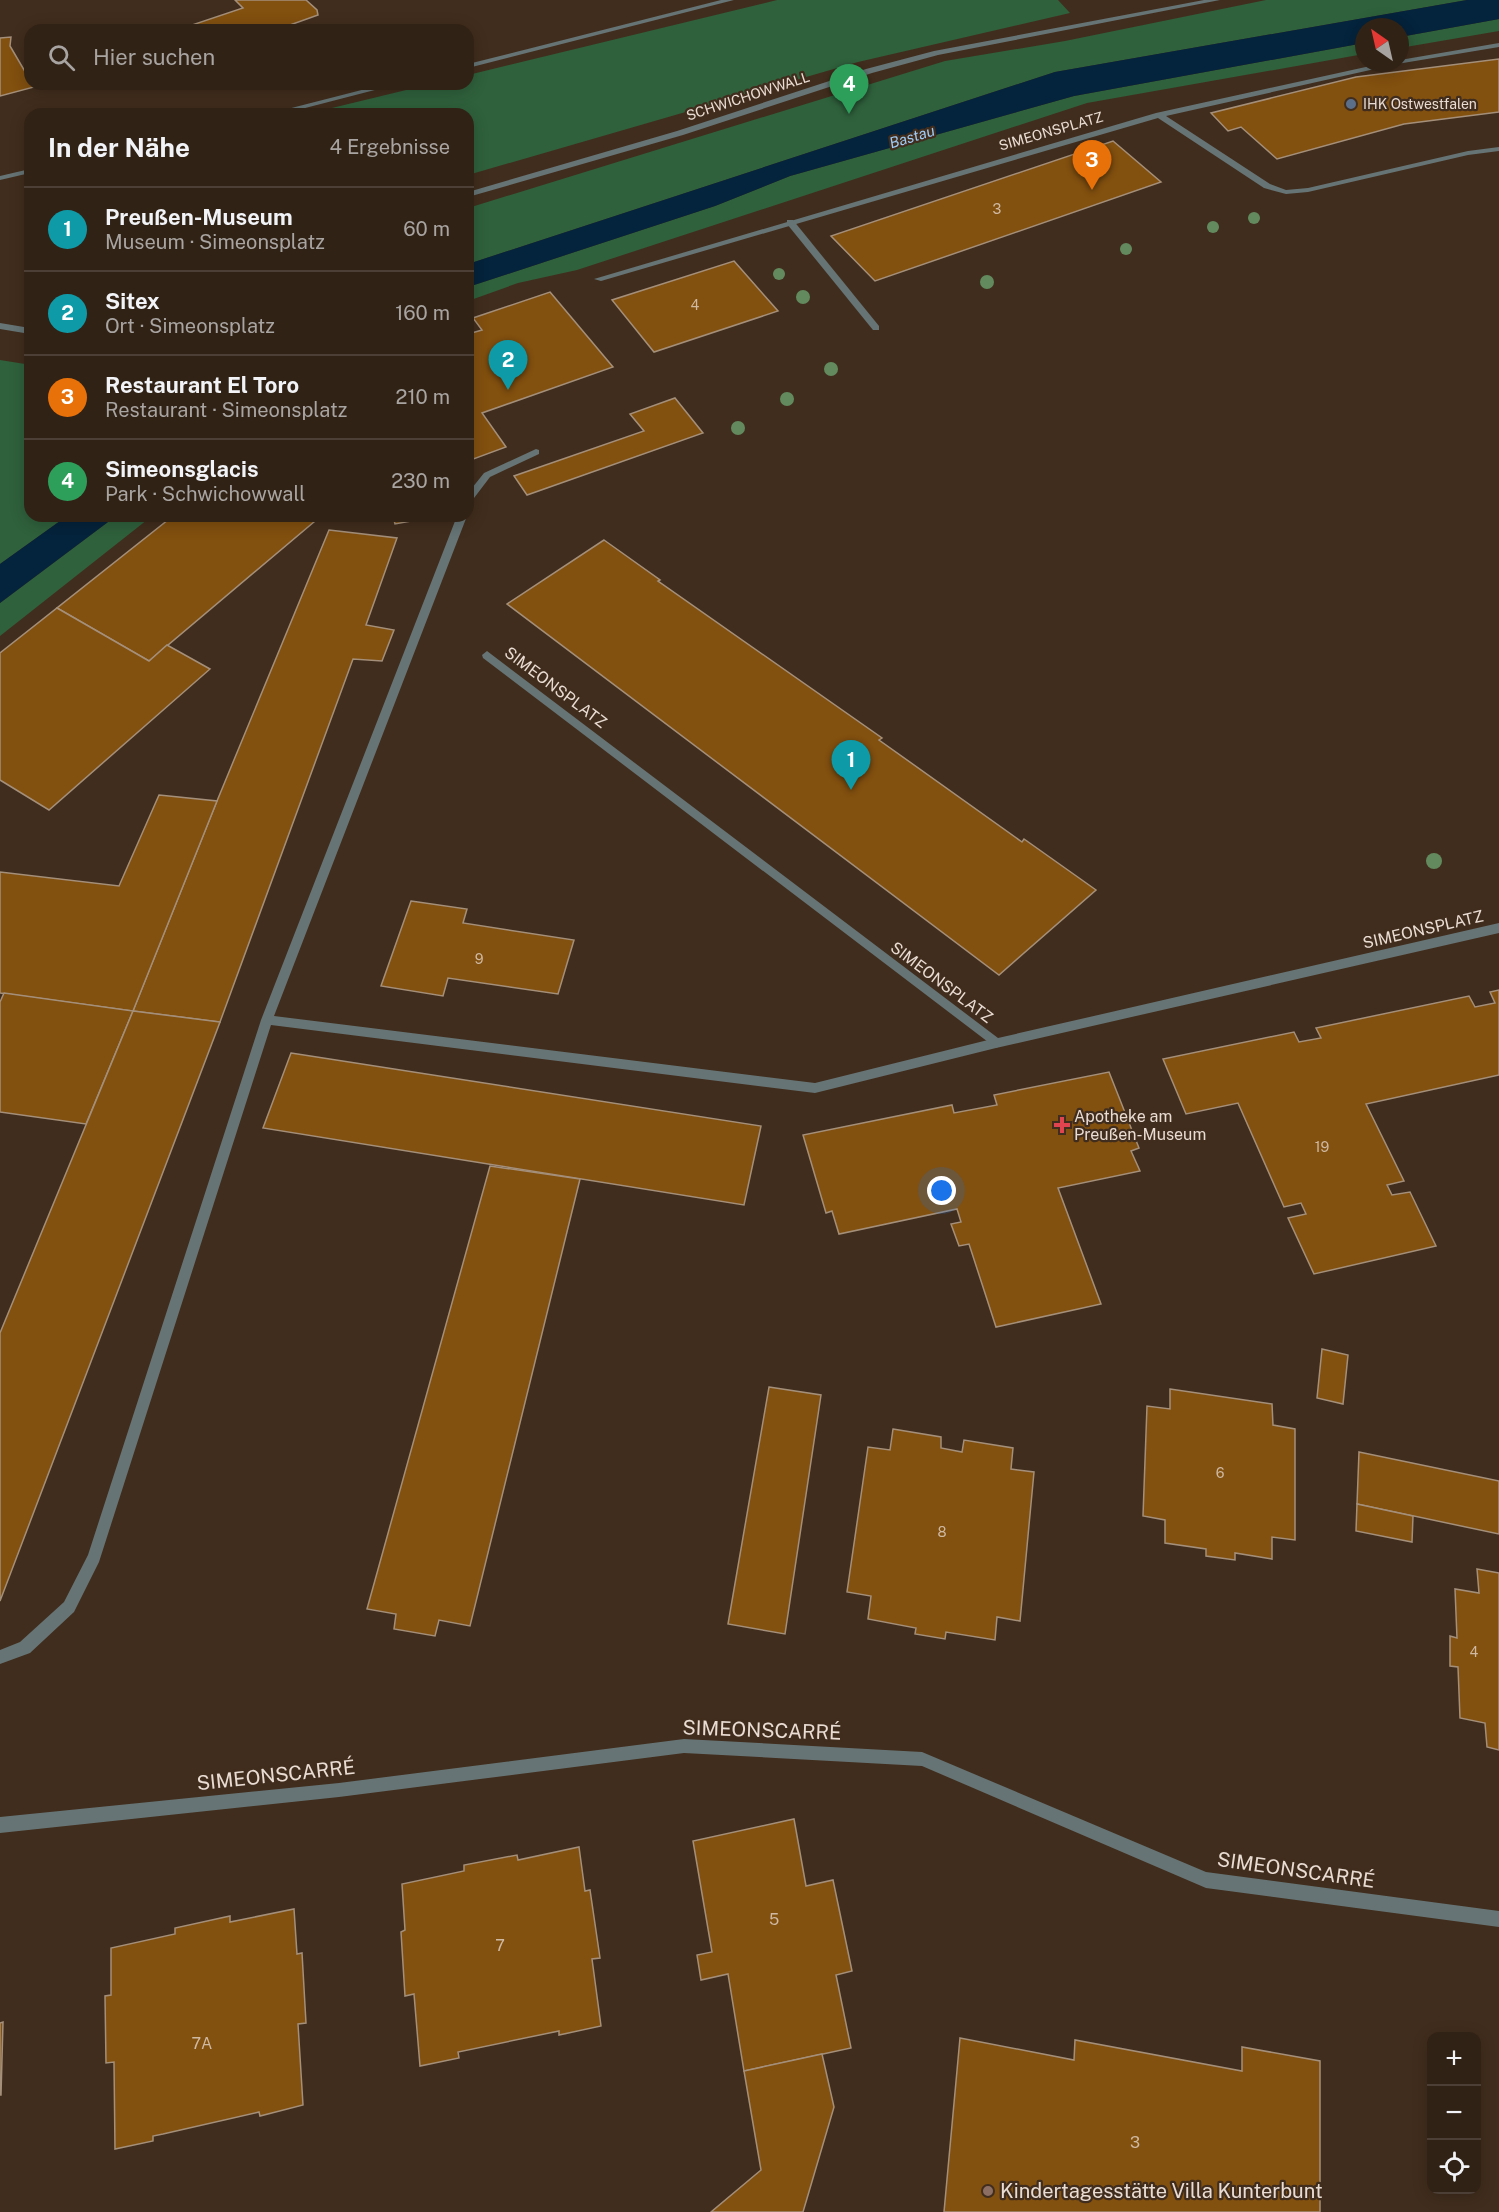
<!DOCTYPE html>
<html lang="de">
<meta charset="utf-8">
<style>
:root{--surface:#312216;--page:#3d2f23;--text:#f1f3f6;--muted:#a8a4a1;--line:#4c3f35;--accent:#bca0f2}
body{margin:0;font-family:"Public Sans",sans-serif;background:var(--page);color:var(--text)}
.controls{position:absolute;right:18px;bottom:18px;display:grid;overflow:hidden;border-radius:12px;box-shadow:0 3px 15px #0003}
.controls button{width:54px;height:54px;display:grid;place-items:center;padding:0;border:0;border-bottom:2px solid var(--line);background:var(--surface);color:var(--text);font:30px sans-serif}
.compass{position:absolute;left:1355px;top:18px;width:54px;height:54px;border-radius:50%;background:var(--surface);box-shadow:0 3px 15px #0003;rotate:326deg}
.you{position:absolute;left:942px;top:1191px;width:21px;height:21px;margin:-15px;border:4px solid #fff;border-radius:50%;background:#1a73e8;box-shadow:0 0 0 9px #1a73e833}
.badge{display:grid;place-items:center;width:39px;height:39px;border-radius:50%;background:var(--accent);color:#fff;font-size:20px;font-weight:700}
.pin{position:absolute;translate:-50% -50px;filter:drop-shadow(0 2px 3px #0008)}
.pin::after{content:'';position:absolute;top:32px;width:21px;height:18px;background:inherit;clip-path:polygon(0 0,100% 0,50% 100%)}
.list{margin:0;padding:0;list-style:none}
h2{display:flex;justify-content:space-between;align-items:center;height:78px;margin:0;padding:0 24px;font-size:26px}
h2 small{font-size:20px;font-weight:400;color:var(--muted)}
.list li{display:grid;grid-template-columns:39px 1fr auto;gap:18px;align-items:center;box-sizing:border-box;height:84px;padding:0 24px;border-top:2px solid var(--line)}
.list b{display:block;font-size:22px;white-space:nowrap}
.list p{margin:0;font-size:20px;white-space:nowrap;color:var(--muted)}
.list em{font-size:20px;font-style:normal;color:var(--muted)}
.icon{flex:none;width:33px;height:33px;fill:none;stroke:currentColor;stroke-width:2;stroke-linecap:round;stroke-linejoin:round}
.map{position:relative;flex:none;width:1499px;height:2212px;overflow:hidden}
.search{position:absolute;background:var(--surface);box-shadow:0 3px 15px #0003;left:24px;top:24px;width:450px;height:66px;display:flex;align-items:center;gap:15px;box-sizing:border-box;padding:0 21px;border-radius:18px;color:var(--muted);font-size:22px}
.panel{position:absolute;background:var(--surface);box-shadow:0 3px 15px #0003;left:24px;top:108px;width:450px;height:414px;border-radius:18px}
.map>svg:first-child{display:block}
.green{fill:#2f613c}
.water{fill:#04233c}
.building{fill:#82500f;stroke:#a48f7a;stroke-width:1.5}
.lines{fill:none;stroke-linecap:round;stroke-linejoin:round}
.lane{fill:#667475;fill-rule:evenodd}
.street{fill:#667475;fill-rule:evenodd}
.tree{fill:#628a5e}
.service-dot{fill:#5c6f8a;stroke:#412d1d;stroke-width:2}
.health-dot{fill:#e0444e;stroke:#412d1d;stroke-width:2}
.education-dot{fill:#8d6e63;stroke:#412d1d;stroke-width:2}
.labels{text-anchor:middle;stroke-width:4.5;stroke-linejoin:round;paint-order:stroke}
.far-street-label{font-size:14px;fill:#e9dcd3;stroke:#412d1d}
.far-poi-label{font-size:14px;fill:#e9dcd3;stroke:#412d1d;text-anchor:start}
.number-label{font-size:14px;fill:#cfb9a2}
.far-water-label{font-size:15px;font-style:italic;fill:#9dcbf6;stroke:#412d1d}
.street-label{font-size:16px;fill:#e9dcd3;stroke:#412d1d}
.poi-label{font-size:16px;fill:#e9dcd3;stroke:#412d1d;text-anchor:start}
.near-number-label{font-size:16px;fill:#cfb9a2}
.near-street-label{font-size:20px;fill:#e9dcd3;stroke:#412d1d}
.near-poi-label{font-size:20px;fill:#e9dcd3;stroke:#412d1d;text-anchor:start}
</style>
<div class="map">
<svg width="1499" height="2212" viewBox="0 0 1499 2212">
<rect width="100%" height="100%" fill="#412d1d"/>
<g class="green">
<polygon points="777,0 1058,0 1070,13 858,62 468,175 468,114 307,114 431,84 468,84 468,75"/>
<polygon points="1266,0 1467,0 1055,72 468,264 468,208 945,61 1065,41"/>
<polygon points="1499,19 1499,31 1400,48 1400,37"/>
<polygon points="1364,43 1364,54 1087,103 577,270 518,283 468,301 468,287 715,206 790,176 1074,96"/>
<polygon points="0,360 25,364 30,363 30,516 67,516 0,564"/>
<polygon points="116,516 152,516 0,636 0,603"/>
</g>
<g class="water">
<polygon points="1467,0 1499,0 1499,19 1400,37 1400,27 1364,27 1364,43 1074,96 790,176 715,206 468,287 468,264 1055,72"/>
<polygon points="67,516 116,516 0,603 0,564"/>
</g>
<g class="building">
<polygon points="235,0 306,0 317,10 318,15 276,30 189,30 186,27 243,8"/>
<polygon points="11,37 10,46 30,80 30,84 34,87 0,96 0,38"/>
<polygon points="1499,59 1499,112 1404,124 1277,159 1241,127 1228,131 1211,113 1356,77"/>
<polygon points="1113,141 1161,182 875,281 831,236"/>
<polygon points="734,261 778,311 654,352 612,300"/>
<polygon points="550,292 613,367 482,413 506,447 468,461 468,334 482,330 473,318"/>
<polygon points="675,398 703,433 527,495 514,476 644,431 630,414"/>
<polygon points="173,516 321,516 149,661 57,608"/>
<polygon points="393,516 439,516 395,524"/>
<polygon points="329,530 397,538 366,625 394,630 382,661 353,659 220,1022 133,1011 217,801"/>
<polygon points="604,540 660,580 658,581 882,738 879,740 1022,842 1024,839 1096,890 999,975 507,604"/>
<polygon points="57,608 149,661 167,645 210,669 49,810 0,780 0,653"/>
<polygon points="159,795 217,801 133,1011 0,993 0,872 119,886"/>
<polygon points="411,901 467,909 463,923 574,940 558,994 448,978 443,996 381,986"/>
<polygon points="1499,990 1499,1075 1366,1104 1404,1181 1387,1185 1392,1195 1410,1192 1436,1246 1314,1274 1288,1218 1306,1214 1301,1203 1284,1207 1238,1103 1186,1114 1163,1059 1294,1032 1299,1042 1321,1038 1316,1028 1469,996 1475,1007 1495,1003 1490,992"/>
<polygon points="4,993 133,1011 86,1124 0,1112 0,1002"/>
<polygon points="133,1011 220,1022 0,1601 0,1333"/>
<polygon points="291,1053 761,1126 744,1205 263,1128"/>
<polygon points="1109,1072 1139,1148 1131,1151 1140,1171 1058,1188 1101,1304 996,1327 969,1244 959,1246 951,1224 961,1222 957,1209 839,1234 832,1211 826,1213 803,1135 952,1105 954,1113 997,1105 994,1095"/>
<polygon points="490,1166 580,1179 470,1626 439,1620 435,1636 394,1629 396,1614 367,1609"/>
<polygon points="1322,1349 1348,1355 1343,1404 1317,1398"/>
<polygon points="769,1387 821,1395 785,1634 728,1624"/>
<polygon points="1170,1389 1272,1404 1273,1425 1295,1429 1295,1540 1272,1537 1272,1559 1235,1553 1235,1560 1206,1556 1206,1549 1165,1543 1165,1520 1143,1516 1147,1406 1170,1409"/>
<polygon points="893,1429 941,1437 941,1448 962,1452 964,1440 1013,1448 1011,1469 1034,1472 1020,1621 997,1617 995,1640 946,1632 945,1639 915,1634 916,1628 868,1619 871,1596 847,1592 868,1447 890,1450"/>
<polygon points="1359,1452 1499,1481 1499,1534 1357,1504"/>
<polygon points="1357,1504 1413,1516 1412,1542 1356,1531"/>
<polygon points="1477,1569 1499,1573 1499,1750 1487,1747 1485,1723 1460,1718 1458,1667 1450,1666 1450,1636 1457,1638 1455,1589 1479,1593"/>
<polygon points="794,1819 806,1886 833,1880 852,1971 836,1975 851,2048 744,2071 728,1974 701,1980 697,1955 712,1952 693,1841"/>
<polygon points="579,1847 585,1891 590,1890 600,1958 592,1959 601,2026 559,2035 559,2031 458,2052 459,2058 420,2066 414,1994 405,1996 401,1932 405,1930 402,1884 464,1871 464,1865 517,1855 518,1860"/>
<polygon points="294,1909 297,1954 302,1953 306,2023 298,2024 303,2105 260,2116 259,2112 163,2134 153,2136 153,2141 115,2149 114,2062 106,2063 105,1996 111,1995 111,1948 175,1934 175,1928 230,1916 230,1922"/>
<polygon points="3,2022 1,2095 0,2095 0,2023"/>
<polygon points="960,2038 1074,2060 1075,2040 1242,2071 1242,2047 1320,2061 1320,2212 944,2212"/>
<polygon points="822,2054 834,2107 803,2212 711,2212 761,2170 744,2071"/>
</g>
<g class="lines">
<g class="lane">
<polygon points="787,220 793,220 879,326 879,330 873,330 787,224"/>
<polygon points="536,449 539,450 539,454 490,477 471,502 468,503 468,493 484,473"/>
<polygon points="457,516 467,516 274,1016 815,1083 996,1038 1000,1040 1002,1043 1000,1046 996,1048 815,1093 271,1025 99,1562 74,1612 30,1653 0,1664 0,1650 20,1642 64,1602 88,1555 261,1020"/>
</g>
<g class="street">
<polygon points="721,0 734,0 468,68 468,64"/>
<polygon points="1204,0 1220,0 938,55 872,73 683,135 468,197 468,192 677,131 866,69 934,51"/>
<polygon points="1499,43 1499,47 1397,64 1166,116 1270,184 1286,190 1308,188 1468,151 1499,147 1499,151 1468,155 1308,192 1286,194 1264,188 1158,118 601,281 594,279 1156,113 1384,63 1400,63 1400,60"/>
<polygon points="385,84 398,84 282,114 268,114"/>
<polygon points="30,169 30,173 0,180 0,176"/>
<polygon points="0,323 30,328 30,334 0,329"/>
<polygon points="487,651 998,1038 1499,923 1499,933 996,1048 483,658 482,655"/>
<polygon points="684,1739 922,1752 1206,1872 1499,1911 1499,1927 1206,1888 922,1766 684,1753 339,1797 0,1833 0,1817 339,1783"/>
</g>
</g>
<g class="tree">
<circle cx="1254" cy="218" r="6"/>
<circle cx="1213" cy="227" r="6"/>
<circle cx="1126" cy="249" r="6"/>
<circle cx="779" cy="274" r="6"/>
<circle cx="987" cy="282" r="7"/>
<circle cx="803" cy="297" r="7"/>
<circle cx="831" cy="369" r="7"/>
<circle cx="787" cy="399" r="7"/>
<circle cx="738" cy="428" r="7"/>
<circle cx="1434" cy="861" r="8"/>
</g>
<circle class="service-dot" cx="1351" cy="104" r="6"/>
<path class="health-dot" d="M1059 1116h6v6h6v6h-6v6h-6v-6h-6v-6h6z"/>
<circle class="education-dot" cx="988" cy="2191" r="6"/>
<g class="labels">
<g class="far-street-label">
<text transform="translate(748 96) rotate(-18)" y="5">SCHWICHOWWALL</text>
<text transform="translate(1051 131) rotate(-16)" y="5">SIMEONSPLATZ</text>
</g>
<g class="far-poi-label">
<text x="1363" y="109">IHK Ostwestfalen</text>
</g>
<g class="number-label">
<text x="997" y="214">3</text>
<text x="695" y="310">4</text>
<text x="479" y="964">9</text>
<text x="1322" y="1152">19</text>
<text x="1220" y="1478">6</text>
<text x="942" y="1537">8</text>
<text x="1474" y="1657">4</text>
</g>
<g class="far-water-label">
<text transform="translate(912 137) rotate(-17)" y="5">Bastau</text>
</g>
<g class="street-label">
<text transform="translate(556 687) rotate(37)" y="6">SIMEONSPLATZ</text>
<text transform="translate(1423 929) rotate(-13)" y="6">SIMEONSPLATZ</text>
<text transform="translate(942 982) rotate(37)" y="6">SIMEONSPLATZ</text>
</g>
<g class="poi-label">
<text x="1074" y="1122">Apotheke am<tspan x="1074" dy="18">Preußen-Museum</tspan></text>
</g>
<g class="near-number-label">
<text x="774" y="1925">5</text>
<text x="500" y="1951">7</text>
<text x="202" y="2049">7A</text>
<text x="1135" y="2148">3</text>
</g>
<g class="near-street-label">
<text transform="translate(762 1730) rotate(2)" y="7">SIMEONSCARRÉ</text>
<text transform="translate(276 1775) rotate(-6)" y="7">SIMEONSCARRÉ</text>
<text transform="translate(1296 1870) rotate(8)" y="7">SIMEONSCARRÉ</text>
</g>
<g class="near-poi-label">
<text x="1000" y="2198">Kindertagesstätte Villa Kunterbunt</text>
</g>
</g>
</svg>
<div class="controls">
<button>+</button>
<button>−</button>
<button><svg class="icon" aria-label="locate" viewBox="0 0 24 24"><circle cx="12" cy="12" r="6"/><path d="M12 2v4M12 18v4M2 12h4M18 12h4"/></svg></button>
</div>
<svg class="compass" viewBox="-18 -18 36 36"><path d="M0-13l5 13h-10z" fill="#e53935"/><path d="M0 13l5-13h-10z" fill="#a8a4a1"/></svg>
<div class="you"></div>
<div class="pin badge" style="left:851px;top:790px;background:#0f9aa8">1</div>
<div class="pin badge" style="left:508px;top:390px;background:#0f9aa8">2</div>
<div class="pin badge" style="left:1092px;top:190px;background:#e8710a">3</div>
<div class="pin badge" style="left:849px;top:114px;background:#2e9e5b">4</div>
<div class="search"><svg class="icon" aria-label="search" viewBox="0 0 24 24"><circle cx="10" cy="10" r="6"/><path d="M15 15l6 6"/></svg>Hier suchen</div>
<section class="panel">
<h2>In der Nähe<small>4 Ergebnisse</small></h2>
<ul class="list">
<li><span class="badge" style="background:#0f9aa8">1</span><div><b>Preußen-Museum</b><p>Museum · Simeonsplatz</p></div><em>60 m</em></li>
<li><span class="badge" style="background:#0f9aa8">2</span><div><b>Sitex</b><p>Ort · Simeonsplatz</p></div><em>160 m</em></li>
<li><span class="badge" style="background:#e8710a">3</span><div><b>Restaurant El Toro</b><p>Restaurant · Simeonsplatz</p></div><em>210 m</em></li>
<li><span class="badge" style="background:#2e9e5b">4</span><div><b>Simeonsglacis</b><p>Park · Schwichowwall</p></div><em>230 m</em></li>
</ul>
</section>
</div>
